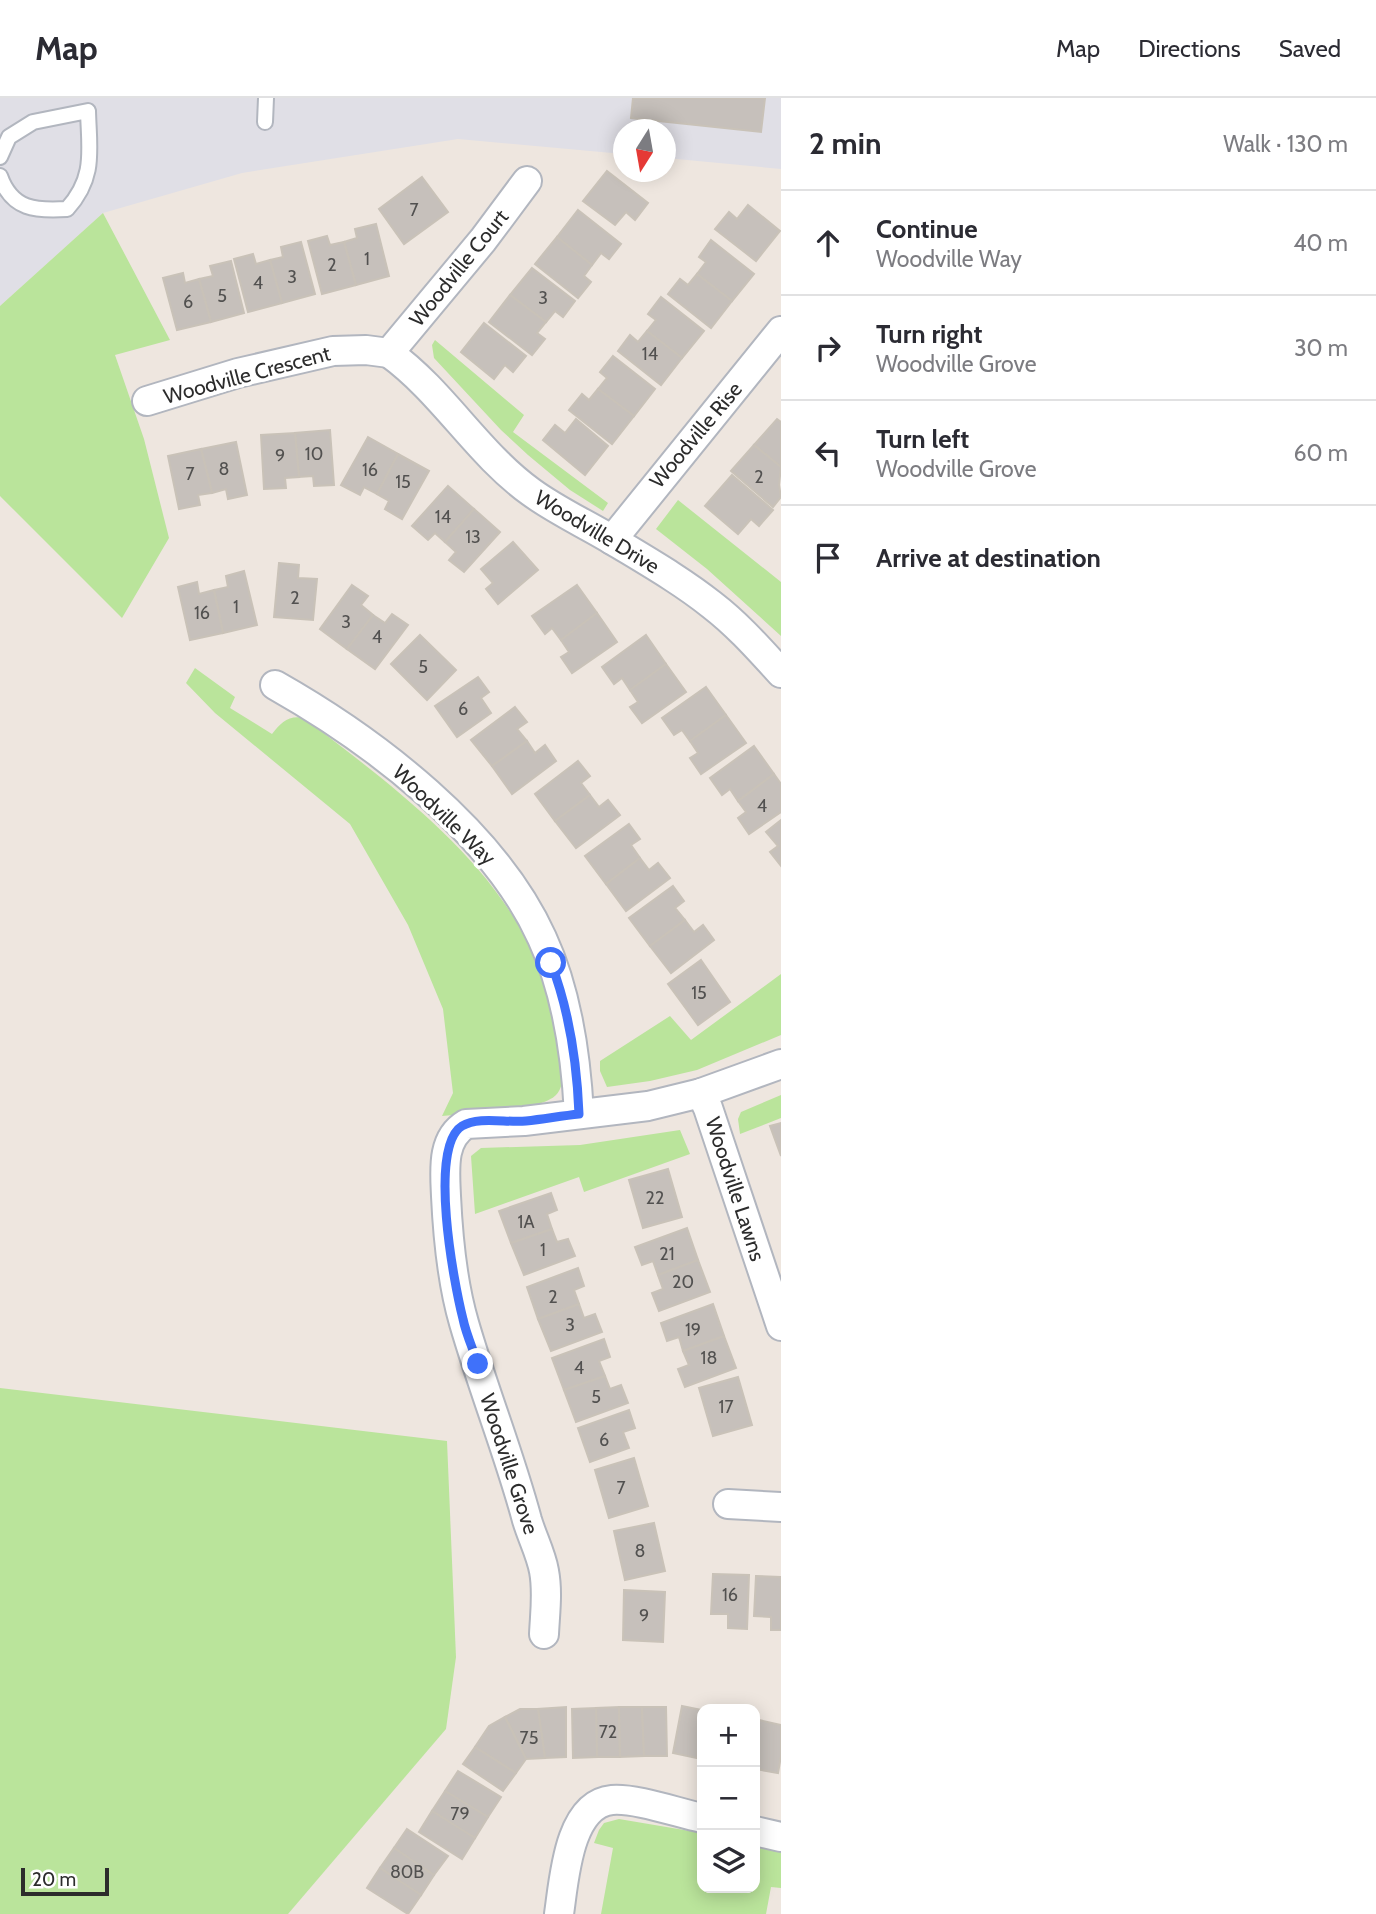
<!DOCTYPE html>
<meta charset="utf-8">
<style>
:root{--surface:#fff;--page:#f7f7f7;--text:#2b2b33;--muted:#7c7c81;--line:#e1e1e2}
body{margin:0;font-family:Cabin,sans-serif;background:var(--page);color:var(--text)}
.controls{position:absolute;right:21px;bottom:21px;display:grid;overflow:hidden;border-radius:14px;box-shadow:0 4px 18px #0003}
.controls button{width:63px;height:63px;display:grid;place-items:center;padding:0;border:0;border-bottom:2px solid var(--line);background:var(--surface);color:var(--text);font:35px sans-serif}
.compass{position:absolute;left:613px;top:21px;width:63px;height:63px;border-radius:50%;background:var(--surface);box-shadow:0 4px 18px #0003;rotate:191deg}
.scale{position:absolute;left:21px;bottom:18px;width:88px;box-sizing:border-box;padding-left:7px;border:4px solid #2c2c2c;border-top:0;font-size:19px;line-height:24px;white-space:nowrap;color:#2c2c2c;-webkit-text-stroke:5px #fff;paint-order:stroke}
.stop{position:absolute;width:21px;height:21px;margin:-16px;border:5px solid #3f71fa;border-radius:50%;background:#fff}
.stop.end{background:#3f71fa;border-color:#fff;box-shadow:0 2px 7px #0008}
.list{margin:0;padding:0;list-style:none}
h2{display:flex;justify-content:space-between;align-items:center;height:91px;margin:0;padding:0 28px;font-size:30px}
h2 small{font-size:23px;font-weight:400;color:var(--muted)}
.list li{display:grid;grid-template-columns:46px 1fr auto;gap:21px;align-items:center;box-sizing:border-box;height:105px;padding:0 28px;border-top:2px solid var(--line)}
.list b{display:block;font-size:26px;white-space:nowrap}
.list p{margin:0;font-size:23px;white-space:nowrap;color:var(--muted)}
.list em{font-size:23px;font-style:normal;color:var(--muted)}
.icon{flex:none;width:38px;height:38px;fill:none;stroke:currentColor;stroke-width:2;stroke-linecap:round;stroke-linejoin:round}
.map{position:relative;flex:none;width:781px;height:1816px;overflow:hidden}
header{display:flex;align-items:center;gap:42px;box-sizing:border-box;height:98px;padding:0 35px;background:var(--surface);border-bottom:2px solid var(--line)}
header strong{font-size:33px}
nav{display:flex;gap:38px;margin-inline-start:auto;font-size:24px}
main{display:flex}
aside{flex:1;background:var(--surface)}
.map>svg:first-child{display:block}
.industrial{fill:#e0dfe6}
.green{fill:#bae49b}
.building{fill:#c6c0bb;stroke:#c9c2b8;stroke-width:2}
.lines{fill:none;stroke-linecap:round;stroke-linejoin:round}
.service-casing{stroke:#b2b6bf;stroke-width:18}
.minor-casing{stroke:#b2b6bf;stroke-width:32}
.service{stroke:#fff;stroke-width:14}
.minor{stroke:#fff;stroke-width:28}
.route{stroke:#3f71fa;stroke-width:9}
.labels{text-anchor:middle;stroke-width:7;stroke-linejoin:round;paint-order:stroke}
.number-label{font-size:18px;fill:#525150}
.street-label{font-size:21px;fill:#2c2c2c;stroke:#fff}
</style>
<header>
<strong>Map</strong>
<nav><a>Map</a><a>Directions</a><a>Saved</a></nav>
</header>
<main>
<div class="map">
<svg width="781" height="1816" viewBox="0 0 781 1816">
<rect width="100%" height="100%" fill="#eee6df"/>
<polygon class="industrial" points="0,0 781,0 781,71 666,60 666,32 624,32 623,56 458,41 242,75 103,115 0,208"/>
<g class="green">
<polygon points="103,115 170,242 115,257 144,341 169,440 122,520 0,398 0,208"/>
<polygon points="435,242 524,317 513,334 608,405 603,413 570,392 528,357 501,332 434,260 432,247"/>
<polygon points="678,402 781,484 781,538 707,471 656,431"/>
<path d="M195,570l40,29 -5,11 42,26c9,-11 16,-19 32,-16 108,83 236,174 254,320 2,17 11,43 -2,57 -15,16 -90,19 -114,21l11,-23 -10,-84 -35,-84 -58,-101 -135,-111 -29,-30z"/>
<polygon points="781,876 781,937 697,972 650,983 607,989 600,973 600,963 670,918 691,942"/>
<polygon points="781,997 781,1020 740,1036 738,1021 741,1014"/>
<polygon points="680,1032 690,1056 584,1094 579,1079 475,1116 471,1058 481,1050 580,1047"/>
<polygon points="0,1290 447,1343 456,1559 446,1631 288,1816 0,1816"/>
<polygon points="619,1721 702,1735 702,1790 755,1790 755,1744 781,1751 781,1790 771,1789 766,1816 601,1816 613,1750 594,1745 599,1732 604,1725"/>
</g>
<g class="building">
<polygon points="633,0 765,0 761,34 631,20"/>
<polygon points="607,73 648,105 635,122 626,114 615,127 583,103"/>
<polygon points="422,79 448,114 404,146 379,111"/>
<polygon points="748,107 780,133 756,163 715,131 729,114 737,121"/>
<polygon points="578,112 621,146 609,161 601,155 592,167 557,139"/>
<polygon points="376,126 389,178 356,187 344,144 357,140 355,131"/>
<polygon points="327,138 330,147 344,144 356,187 322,196 308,143"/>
<polygon points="557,139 592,167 584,178 591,184 578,200 535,166"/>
<polygon points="711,142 754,176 732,203 697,176 706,164 699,159"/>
<polygon points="301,144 315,196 282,205 270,162 283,159 281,149"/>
<polygon points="253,156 256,166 270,162 282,205 248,214 234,161"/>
<polygon points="231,163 244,215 211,224 199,181 213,178 210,168"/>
<polygon points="532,170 575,203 563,219 555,213 546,224 510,197"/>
<polygon points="183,175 185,185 199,181 211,224 177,232 163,180"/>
<polygon points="697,176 732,203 711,230 668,196 680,181 688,187"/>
<polygon points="510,197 546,224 537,235 545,241 532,257 489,224"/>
<polygon points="661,199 704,233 682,260 647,233 656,222 648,216"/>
<polygon points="484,225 526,258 513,274 505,267 494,281 461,254"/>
<polygon points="647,233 682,260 661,287 618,253 630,237 638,244"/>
<polygon points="613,258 655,291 634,318 598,291 607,280 600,274"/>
<polygon points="598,291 634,318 612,346 569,312 582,296 589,302"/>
<polygon points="576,321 608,348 585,377 543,342 555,327 565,335"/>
<polygon points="777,321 781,324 781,369 754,347"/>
<polygon points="330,332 334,387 314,388 313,378 299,379 295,335"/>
<polygon points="295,335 299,379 285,380 286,390 264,391 261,337"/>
<polygon points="368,339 398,356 377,396 364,389 360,397 341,387"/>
<polygon points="236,344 247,397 228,401 226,391 212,395 201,351"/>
<polygon points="754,347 781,369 779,387 781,399 773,409 731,373"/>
<polygon points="201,351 212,395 198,397 200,407 179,411 168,358"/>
<polygon points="398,356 429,373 402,421 385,411 389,403 377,396"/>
<polygon points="732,377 773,412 759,428 751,421 738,436 705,408"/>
<polygon points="448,388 474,411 445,444 435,435 428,442 412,428"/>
<polygon points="474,411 500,434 464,474 449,462 456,454 445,444"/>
<polygon points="513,444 538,472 498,506 486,491 493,485 481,471"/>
<polygon points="279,465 299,467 298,480 317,481 313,522 274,519"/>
<polygon points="244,473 257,527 223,535 214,492 228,489 226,478"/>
<polygon points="197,484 199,496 214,492 223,535 190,542 178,489"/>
<polygon points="352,487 368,498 361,507 373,517 347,551 320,531"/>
<polygon points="577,487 597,515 561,542 552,530 545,536 532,518"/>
<polygon points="597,515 617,544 572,575 561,559 569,554 561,542"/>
<polygon points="392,516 408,527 375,571 347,551 373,517 385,525"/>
<polygon points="420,537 456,572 427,602 391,566"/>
<polygon points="646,537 666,566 630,592 622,580 614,586 602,569"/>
<polygon points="666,566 686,594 642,625 630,609 638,604 630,592"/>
<polygon points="478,579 489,594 481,600 491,615 457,639 435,608"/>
<polygon points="706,589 726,617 690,643 682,632 674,637 662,620"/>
<polygon points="515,609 527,624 517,631 527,643 492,668 471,642"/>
<polygon points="726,617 746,645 701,676 690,660 698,655 690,643"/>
<polygon points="527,643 535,655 545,647 556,663 512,696 492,668"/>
<polygon points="754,648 774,676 738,703 730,691 722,697 710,680"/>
<polygon points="578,663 590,678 581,685 590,697 555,723 535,696"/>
<polygon points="774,676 781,686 781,714 749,736 738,720 746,714 738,703"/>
<polygon points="590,697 599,709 608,702 620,717 576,750 555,723"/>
<polygon points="781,722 781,768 770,754 778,748 766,734"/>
<polygon points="629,726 640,741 631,747 640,760 606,786 585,758"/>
<polygon points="640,760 649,772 658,765 670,780 626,813 606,786"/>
<polygon points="673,788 684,803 675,810 685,822 650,848 629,820"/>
<polygon points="685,822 694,834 703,827 714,842 671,875 650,848"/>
<polygon points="701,862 730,904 698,927 668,886"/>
<polygon points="781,1025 781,1058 770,1028"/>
<polygon points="668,1071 682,1119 643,1130 629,1082"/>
<polygon points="551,1095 557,1112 547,1116 552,1131 511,1145 499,1113"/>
<polygon points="687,1130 698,1162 658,1177 653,1163 642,1167 635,1149"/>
<polygon points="552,1131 557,1144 568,1141 575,1158 524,1177 511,1145"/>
<polygon points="698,1162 710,1194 659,1213 652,1195 663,1191 658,1177"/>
<polygon points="578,1170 584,1188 574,1192 579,1206 538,1221 527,1189"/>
<polygon points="579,1206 584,1220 595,1216 602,1234 551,1253 538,1221"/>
<polygon points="713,1206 724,1238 683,1253 679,1239 667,1243 661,1225"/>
<polygon points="724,1238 736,1270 685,1289 678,1271 689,1267 683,1253"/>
<polygon points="604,1241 610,1259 599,1263 605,1278 564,1292 552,1260"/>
<polygon points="605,1278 610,1291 621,1287 628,1305 576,1324 564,1292"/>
<polygon points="738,1279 752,1327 713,1338 699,1290"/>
<polygon points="629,1312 635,1330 623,1334 629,1350 590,1364 578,1330"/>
<polygon points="634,1360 648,1408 609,1420 595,1372"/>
<polygon points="654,1425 665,1473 625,1482 614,1433"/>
<polygon points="713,1476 749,1477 747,1531 728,1530 728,1516 711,1516"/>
<polygon points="756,1478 781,1479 781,1532 771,1532 771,1519 754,1518"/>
<polygon points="624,1492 665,1494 663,1544 623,1542"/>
<polygon points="682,1608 702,1612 702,1631 697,1660 673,1655"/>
<polygon points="566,1609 566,1659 545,1660 538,1611"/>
<polygon points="619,1609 620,1659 597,1659 596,1610"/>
<polygon points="619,1609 642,1609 644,1658 620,1659"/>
<polygon points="642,1609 666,1609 667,1658 644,1658"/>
<polygon points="596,1610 597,1659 573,1660 572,1611"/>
<polygon points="520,1611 538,1611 545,1660 526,1661 505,1619"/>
<polygon points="505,1619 526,1661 516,1675 475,1649 489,1628"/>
<polygon points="759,1622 781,1627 781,1658 778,1675 755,1671 755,1646"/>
<polygon points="475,1649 516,1675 503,1693 463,1666"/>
<polygon points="458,1673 501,1699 488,1719 445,1693"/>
<polygon points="445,1693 488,1719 475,1740 432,1713"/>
<polygon points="432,1713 475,1740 462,1761 419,1734"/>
<polygon points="407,1731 448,1758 434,1777 394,1750"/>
<polygon points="394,1750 434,1777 421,1797 380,1770"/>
<polygon points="380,1770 421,1797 408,1816 367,1790"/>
</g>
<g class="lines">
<defs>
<g id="service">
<polyline points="265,24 266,0"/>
<path d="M0,59l9,-20 24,-15 55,-11c1,39 8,66 -21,98 -31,2 -55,1 -67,-33"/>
</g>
<g id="minor">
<path d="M389,255c54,39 88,100 142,139 26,19 55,32 83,49 33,20 68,40 98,64 26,20 47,44 69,68"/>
<polyline points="389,255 483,142 527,83"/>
<polyline points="147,303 238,275 333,253 366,252 389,255"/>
<polyline points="612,442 781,233"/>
<path d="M275,587c99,56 219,147 267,253 25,54 34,117 37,176"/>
<polyline points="701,995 708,1010 781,1228"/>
<polyline points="728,1406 781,1409"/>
<path d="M544,1536c1,-21 4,-42 0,-63 -3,-17 -12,-34 -17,-51 -18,-67 -44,-131 -63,-197 -12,-41 -16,-84 -18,-127 -1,-25 -5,-57 20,-72l58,-3 124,-15 53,-13 80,-29"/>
<polyline points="755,1733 781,1739"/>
<path d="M559,1816c5,-33 9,-110 53,-114 24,-2 66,13 90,18"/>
</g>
</defs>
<use href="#service" class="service-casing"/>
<use href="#minor" class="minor-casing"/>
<use href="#service" class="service"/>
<use href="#minor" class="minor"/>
</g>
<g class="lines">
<path class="route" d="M478,1266c-5,-15 -12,-30 -15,-45 -9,-35 -35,-172 -1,-193 17,-10 44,-3 64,-5 18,-2 35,-5 53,-7 -2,-50 -10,-104 -28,-151"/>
</g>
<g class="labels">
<g class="number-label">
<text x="414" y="118">7</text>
<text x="367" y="167">1</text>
<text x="332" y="173">2</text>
<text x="292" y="185">3</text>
<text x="258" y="191">4</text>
<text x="222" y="204">5</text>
<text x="543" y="206">3</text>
<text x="188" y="210">6</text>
<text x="650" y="262">14</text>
<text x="314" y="362">10</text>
<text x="280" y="364">9</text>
<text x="224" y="377">8</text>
<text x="370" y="378">16</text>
<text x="190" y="382">7</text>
<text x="759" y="385">2</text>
<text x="403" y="390">15</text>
<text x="443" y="425">14</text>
<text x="473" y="445">13</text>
<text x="295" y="506">2</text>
<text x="236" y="515">1</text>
<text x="202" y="521">16</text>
<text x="346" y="530">3</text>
<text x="377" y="545">4</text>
<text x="423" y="575">5</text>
<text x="463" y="617">6</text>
<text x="762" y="714">4</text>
<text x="699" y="901">15</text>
<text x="655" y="1106">22</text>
<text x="526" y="1130">1A</text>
<text x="543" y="1158">1</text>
<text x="667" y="1162">21</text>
<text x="683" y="1190">20</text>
<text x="553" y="1205">2</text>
<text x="570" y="1233">3</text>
<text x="693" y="1238">19</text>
<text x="709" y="1266">18</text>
<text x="579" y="1276">4</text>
<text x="596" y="1305">5</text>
<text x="726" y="1315">17</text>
<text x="604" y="1348">6</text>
<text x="621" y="1396">7</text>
<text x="640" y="1459">8</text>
<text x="730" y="1503">16</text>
<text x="644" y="1524">9</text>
<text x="608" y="1640">72</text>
<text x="529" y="1646">75</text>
<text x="460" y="1722">79</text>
<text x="407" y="1780">80B</text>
</g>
<g class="street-label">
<text transform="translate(459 170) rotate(-51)" y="7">Woodville Court</text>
<text transform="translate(247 277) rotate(-15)" y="7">Woodville Crescent</text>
<text transform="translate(696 337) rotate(-50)" y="7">Woodville Rise</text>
<text transform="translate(597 434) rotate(31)" y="7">Woodville Drive</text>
<text transform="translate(444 717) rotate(44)" y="7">Woodville Way</text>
<text transform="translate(735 1091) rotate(72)" y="7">Woodville Lawns</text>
<text transform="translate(509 1366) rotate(72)" y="7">Woodville Grove</text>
</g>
</g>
</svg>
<div class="controls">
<button>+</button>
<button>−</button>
<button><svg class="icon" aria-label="layers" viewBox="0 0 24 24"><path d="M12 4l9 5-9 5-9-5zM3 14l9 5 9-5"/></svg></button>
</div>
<svg class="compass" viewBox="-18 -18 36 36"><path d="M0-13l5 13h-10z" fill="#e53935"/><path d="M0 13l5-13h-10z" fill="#7c7c81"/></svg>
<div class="scale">20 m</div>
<div class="stop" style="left:551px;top:865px"></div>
<div class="stop end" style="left:478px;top:1266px"></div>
</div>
<aside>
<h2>2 min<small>Walk · 130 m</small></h2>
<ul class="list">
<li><svg class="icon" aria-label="ahead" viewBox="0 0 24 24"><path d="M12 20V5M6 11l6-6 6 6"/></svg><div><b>Continue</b><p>Woodville Way</p></div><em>40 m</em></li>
<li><svg class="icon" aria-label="right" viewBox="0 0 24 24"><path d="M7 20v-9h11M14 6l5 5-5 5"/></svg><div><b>Turn right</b><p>Woodville Grove</p></div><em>30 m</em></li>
<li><svg class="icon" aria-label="left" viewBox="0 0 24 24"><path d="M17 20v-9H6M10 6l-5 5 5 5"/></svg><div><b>Turn left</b><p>Woodville Grove</p></div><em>60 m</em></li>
<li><svg class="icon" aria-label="arrive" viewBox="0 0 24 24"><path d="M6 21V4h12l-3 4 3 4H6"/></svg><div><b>Arrive at destination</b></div></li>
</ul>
</aside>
</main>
